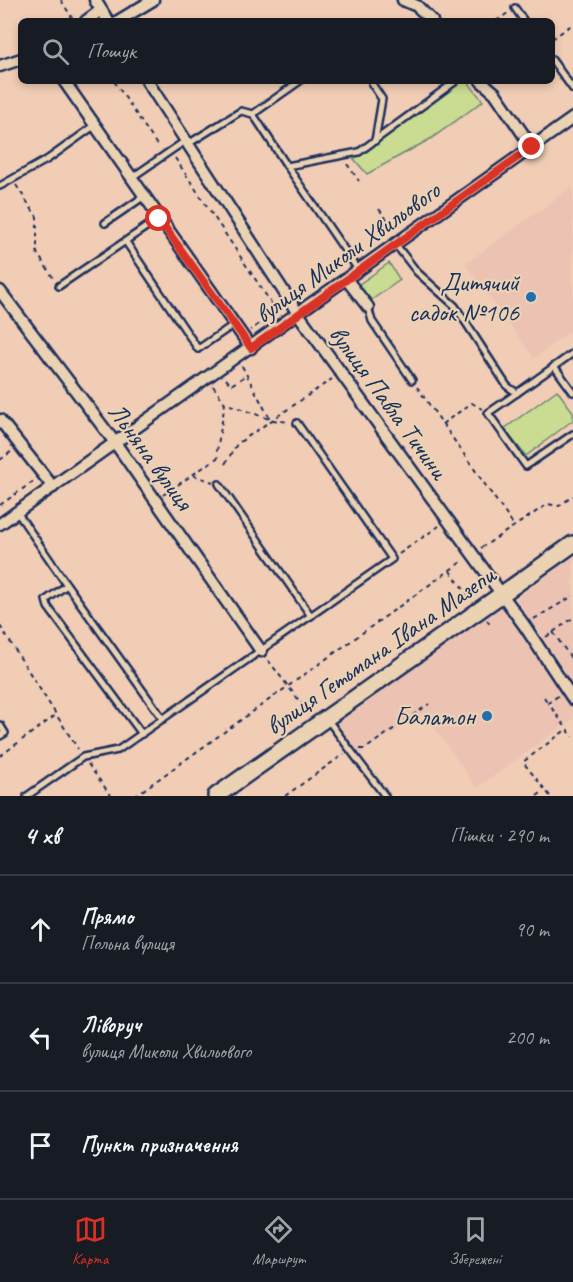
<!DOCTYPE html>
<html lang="uk">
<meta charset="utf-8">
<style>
:root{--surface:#171b24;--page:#20242c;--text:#f1f3f6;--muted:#9ea1a6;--line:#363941;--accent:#d93025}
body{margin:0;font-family:Caveat,sans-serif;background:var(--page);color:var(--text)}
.stop{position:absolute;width:18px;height:18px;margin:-14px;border:4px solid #d93025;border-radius:50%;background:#fff}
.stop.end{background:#d93025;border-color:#fff;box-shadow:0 2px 6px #0008}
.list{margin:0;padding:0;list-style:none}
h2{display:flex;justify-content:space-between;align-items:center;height:78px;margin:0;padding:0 24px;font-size:26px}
h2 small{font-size:20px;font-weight:400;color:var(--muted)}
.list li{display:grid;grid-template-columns:39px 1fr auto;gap:18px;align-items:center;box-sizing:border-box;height:108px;padding:0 24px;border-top:2px solid var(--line)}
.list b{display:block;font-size:22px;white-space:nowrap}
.list p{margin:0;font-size:20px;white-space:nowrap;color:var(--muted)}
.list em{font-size:20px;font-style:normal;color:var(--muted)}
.icon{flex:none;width:33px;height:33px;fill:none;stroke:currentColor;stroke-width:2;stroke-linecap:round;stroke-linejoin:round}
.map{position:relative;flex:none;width:573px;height:796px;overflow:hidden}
.search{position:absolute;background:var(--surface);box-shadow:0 3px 9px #0003;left:18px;right:18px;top:18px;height:66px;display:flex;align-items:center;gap:15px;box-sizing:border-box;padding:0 21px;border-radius:9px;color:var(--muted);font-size:22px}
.sheet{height:402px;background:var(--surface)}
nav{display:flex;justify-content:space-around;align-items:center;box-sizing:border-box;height:84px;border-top:2px solid var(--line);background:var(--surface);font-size:16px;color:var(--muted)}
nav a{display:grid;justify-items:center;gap:3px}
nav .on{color:var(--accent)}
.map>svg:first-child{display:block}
.built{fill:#ecc3b3}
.green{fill:#c9dc91;stroke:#728678;stroke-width:1.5}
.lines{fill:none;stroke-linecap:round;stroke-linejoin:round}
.service-casing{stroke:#1b2f5e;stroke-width:10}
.minor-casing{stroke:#1b2f5e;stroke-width:15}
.secondary-casing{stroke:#1b2f5e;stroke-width:20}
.path{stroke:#1b2f5e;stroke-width:2;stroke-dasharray:4.5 4.5;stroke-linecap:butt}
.service{stroke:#ebd2b3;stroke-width:5}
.minor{stroke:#ebd2b3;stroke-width:10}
.secondary{stroke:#ebd2b3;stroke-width:15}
.route{stroke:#d93025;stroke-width:8}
.poi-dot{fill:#1f6fb2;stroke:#ebd2b3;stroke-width:2}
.labels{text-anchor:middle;stroke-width:4.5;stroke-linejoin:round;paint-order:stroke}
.street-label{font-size:26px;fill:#1b2f5e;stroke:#ebd2b3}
.poi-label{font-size:26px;fill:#1b2f5e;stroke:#ebd2b3;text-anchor:end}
</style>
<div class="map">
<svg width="573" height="796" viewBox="0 0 573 796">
<rect width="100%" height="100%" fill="#f1cdb5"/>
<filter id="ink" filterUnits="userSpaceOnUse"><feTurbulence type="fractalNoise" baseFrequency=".0167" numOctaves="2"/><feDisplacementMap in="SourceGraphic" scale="12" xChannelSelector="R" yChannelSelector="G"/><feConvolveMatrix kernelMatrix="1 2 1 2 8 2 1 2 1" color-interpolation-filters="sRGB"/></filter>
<g filter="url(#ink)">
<g class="built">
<polygon points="573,186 573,329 534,358 465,264"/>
<polygon points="573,555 573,684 516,598"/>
<polygon points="496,605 507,608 566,695 573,711 573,719 477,788 424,713 353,758 326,723"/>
</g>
<g class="green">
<polygon points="460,81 467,81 483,101 432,138 367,174 354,159"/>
<polygon points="389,263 400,280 370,301 358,285"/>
<polygon points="557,390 573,412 573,420 526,456 504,429"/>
</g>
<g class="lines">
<defs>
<g id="service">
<polyline points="515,8 524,21"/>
<polyline points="552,60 573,89"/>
<polyline points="372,84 382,99 375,141"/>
<polyline points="253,114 300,81"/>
<polyline points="188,144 241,111 253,114 287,166 359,152 456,81"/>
<polyline points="287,166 359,271"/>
<polyline points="131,178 185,141"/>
<polyline points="0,186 48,159 94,126"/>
<polyline points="105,223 143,197"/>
<polyline points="126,242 198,349 233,325"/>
<polyline points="396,245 417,272 455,306 507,386 517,393 573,353"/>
<polyline points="59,286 158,219"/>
<polyline points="368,307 372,321 412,380"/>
<polyline points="554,366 573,392"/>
<polyline points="517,393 488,413 526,466 573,434"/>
<polyline points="219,484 311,616"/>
<polyline points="17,512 67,585"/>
<polyline points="327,719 385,796"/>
<polyline points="0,725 5,733 0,736"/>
<polyline points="142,734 48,607 46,600 67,585 163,719"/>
<polyline points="27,796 83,757 118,750 392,559 297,423"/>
</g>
<g id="minor">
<polyline points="95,0 108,21"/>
<polyline points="403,0 417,6 432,21"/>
<polyline points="86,21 101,10"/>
<polyline points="118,21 153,0"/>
<polyline points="0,66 21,59"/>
<polyline points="64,81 251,348"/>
<polyline points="147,81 299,315 524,625 573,699"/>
<polyline points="481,81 495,93 532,147"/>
<polyline points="347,280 368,307"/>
<polyline points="0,291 116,444 261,651"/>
<polyline points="0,420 53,487"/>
<polyline points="0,524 573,118"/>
</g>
<polyline id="secondary" points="216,796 573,544"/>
</defs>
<use href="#service" class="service-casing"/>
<use href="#minor" class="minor-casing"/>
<use href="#secondary" class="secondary-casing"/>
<g class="path">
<polyline points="61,0 74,21"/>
<polyline points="496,21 508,13"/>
<polyline points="552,39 573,24"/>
<polyline points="114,81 159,148"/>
<polyline points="175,158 277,312 250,330"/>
<polyline points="347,164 359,181"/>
<polyline points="16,185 37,217 37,253 54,279"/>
<polyline points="379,209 395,230"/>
<polyline points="242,366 270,419"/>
<polyline points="226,379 231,385 247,375"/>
<polyline points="213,386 225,403"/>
<polyline points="417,387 514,526"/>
<polyline points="442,424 472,403 482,409"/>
<polyline points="217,451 225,403 272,420 289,422"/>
<polyline points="0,460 12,451"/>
<polyline points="225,464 237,444 332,379"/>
<polyline points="193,475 213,482"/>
<polyline points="163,495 220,456"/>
<polyline points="0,505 34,481"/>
<polyline points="481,548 548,504 559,506 573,496"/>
<polyline points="399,554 439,526"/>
<polyline points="450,571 471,599"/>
<polyline points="534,619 573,596"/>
<polyline points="487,620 490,625"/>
<polyline points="0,626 78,749"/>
<polyline points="553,632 573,661"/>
<polyline points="546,637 573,618"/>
<polyline points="268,660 310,715"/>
<polyline points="558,696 548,703 573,737"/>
<polyline points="544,697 548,703"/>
<polyline points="360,749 365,749 429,704"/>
<polyline points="0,756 56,715"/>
<polyline points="88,764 111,796"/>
<polyline points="135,796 464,560"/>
<polyline points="285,796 344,754"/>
<polyline points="537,796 544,791"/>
<polyline points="550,796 523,762 567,729"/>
</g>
<use href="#service" class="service"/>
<use href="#minor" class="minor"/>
<use href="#secondary" class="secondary"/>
</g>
</g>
<g class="lines" filter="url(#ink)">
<polyline class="route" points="159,219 251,348 532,147"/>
</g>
<g class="poi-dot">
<circle cx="531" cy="297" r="6"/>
<circle cx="487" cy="716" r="6"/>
</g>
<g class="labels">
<g class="street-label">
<text transform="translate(347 252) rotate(-36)" y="9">вулиця Миколи Хвильового</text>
<text transform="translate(389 402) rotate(54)" y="9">вулиця Павла Тичини</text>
<text transform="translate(151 456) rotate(54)" y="9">Льняна вулиця</text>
<text transform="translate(380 650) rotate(-35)" y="9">вулиця Гетьмана Івана Мазепи</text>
</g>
<g class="poi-label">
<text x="519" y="291">Дитячий<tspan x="519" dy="30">садок №106</tspan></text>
<text x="475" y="725">Балатон</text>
</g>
</g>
</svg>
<div class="stop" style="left:159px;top:219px"></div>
<div class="stop end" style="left:532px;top:147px"></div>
<div class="search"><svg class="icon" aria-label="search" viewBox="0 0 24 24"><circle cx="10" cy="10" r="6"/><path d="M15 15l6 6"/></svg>Пошук</div>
</div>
<section class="sheet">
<h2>4 хв<small>Пішки · 290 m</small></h2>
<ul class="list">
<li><svg class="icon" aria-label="ahead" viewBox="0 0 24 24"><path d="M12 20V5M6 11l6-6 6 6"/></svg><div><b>Прямо</b><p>Польна вулиця</p></div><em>90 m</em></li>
<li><svg class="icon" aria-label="left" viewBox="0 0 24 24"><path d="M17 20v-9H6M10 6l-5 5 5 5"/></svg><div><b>Ліворуч</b><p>вулиця Миколи Хвильового</p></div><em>200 m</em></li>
<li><svg class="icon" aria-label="arrive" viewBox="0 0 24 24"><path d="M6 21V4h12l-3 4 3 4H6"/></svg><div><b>Пункт призначення</b></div></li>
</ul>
</section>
<nav>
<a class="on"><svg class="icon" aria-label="map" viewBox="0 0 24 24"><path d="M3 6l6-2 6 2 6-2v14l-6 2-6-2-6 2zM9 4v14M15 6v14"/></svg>Карта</a>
<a><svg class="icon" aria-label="directions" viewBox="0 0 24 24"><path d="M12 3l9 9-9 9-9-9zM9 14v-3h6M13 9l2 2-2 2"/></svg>Маршрут</a>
<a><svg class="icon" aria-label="saved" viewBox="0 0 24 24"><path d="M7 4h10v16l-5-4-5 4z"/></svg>Збережені</a>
</nav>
